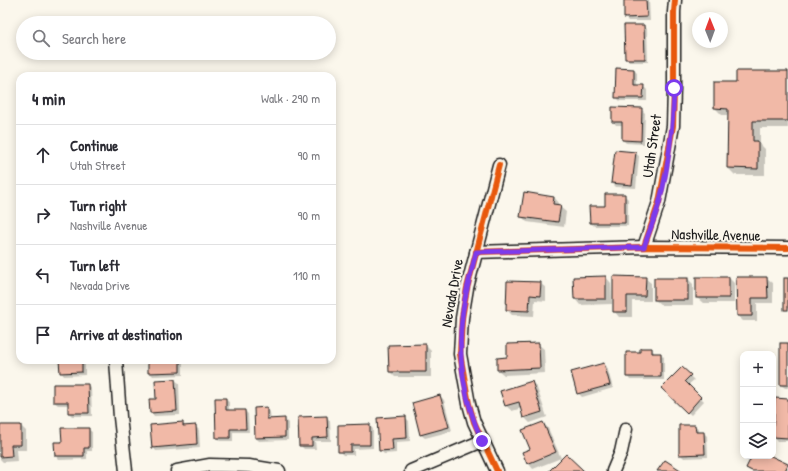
<!DOCTYPE html>
<meta charset="utf-8">
<style>
:root{--surface:#fff;--page:#f2f2f3;--text:#2b2b33;--muted:#7c7c81;--line:#e1e1e2}
body{margin:0;font-family:"Patrick Hand",sans-serif;background:var(--page);color:var(--text)}
.controls{position:absolute;right:12px;bottom:12px;display:grid;overflow:hidden;border-radius:8px;box-shadow:0 2px 10px #0003}
.controls button{width:36px;height:36px;display:grid;place-items:center;padding:0;border:0;border-bottom:1px solid var(--line);background:var(--surface);color:var(--text);font:20px sans-serif}
.compass{position:absolute;left:692px;top:12px;width:36px;height:36px;border-radius:50%;background:var(--surface);box-shadow:0 2px 10px #0003;rotate:359deg}
.stop{position:absolute;width:12px;height:12px;margin:-9px;border:3px solid #7c3aed;border-radius:50%;background:#fff}
.stop.end{background:#7c3aed;border-color:#fff;box-shadow:0 1px 4px #0008}
.list{margin:0;padding:0;list-style:none}
h2{display:flex;justify-content:space-between;align-items:center;height:52px;margin:0;padding:0 16px;font-size:17px}
h2 small{font-size:13px;font-weight:400;color:var(--muted)}
.list li{display:grid;grid-template-columns:26px 1fr auto;gap:12px;align-items:center;box-sizing:border-box;height:60px;padding:0 16px;border-top:1px solid var(--line)}
.list b{display:block;font-size:15px;white-space:nowrap}
.list p{margin:0;font-size:13px;white-space:nowrap;color:var(--muted)}
.list em{font-size:13px;font-style:normal;color:var(--muted)}
.icon{flex:none;width:22px;height:22px;fill:none;stroke:currentColor;stroke-width:2;stroke-linecap:round;stroke-linejoin:round}
.map{position:relative;flex:none;width:788px;height:471px;overflow:hidden}
.search{position:absolute;background:var(--surface);box-shadow:0 2px 10px #0003;left:16px;top:16px;width:320px;height:44px;display:flex;align-items:center;gap:10px;box-sizing:border-box;padding:0 14px;border-radius:22px;color:var(--muted);font-size:15px}
.panel{position:absolute;background:var(--surface);box-shadow:0 2px 10px #0003;left:16px;top:72px;width:320px;height:292px;border-radius:12px}
.map>svg:first-child{display:block}
.shadow{fill:#0003}
.building{fill:#f1b9a7;stroke:#1c1c1c}
.lines{fill:none;stroke-linecap:round;stroke-linejoin:round}
.minor-casing{stroke:#1c1c1c;stroke-width:15}
.minor{stroke:#fbf7ec;stroke-width:12}
.cycleway-casing{stroke:#fbf7ec;stroke-width:8}
.cycleway{stroke:#e8590c;stroke-width:6}
.route{stroke:#7c3aed;stroke-width:5}
.labels{text-anchor:middle;stroke-width:4;stroke-linejoin:round;paint-order:stroke}
.street-label{font-size:15px;fill:#1c1c1c;stroke:#fbf7ec}
</style>
<div class="map">
<svg width="788" height="471" viewBox="0 0 788 471">
<rect width="100%" height="100%" fill="#fbf7ec"/>
<filter id="ink" filterUnits="userSpaceOnUse"><feTurbulence type="fractalNoise" baseFrequency=".025" numOctaves="2"/><feDisplacementMap in="SourceGraphic" scale="8" xChannelSelector="R" yChannelSelector="G"/><feConvolveMatrix kernelMatrix="1 2 1 2 8 2 1 2 1" color-interpolation-filters="sRGB"/></filter>
<g filter="url(#ink)">
<g class="shadow">
<polygon points="625,0 649,0 650,21 628,21 625,17"/>
<polygon points="644,26 647,29 648,62 629,62 626,58"/>
<polygon points="634,70 637,73 637,86 643,86 647,90 647,101 620,101 616,97"/>
<polygon points="788,72 788,128 760,128 760,144 765,149 765,175 735,175 728,168 728,115 722,115 715,108 737,83"/>
<polygon points="641,109 645,113 644,144 626,143 623,140 623,125 616,125 613,121"/>
<polygon points="635,153 639,156 636,188 616,187 612,183"/>
<polygon points="624,195 628,199 628,226 594,226 591,223 606,207"/>
<polygon points="554,197 559,203 559,206 566,212 564,227 527,222 521,216"/>
<polygon points="606,277 611,283 612,304 580,305 575,299 574,278"/>
<polygon points="614,277 645,278 651,283 651,301 632,301 632,317 619,317 614,311"/>
<polygon points="729,278 734,283 734,303 703,303 697,298"/>
<polygon points="737,278 767,278 773,283 773,303 757,303 757,321 743,321 738,316"/>
<polygon points="688,279 693,284 693,305 661,305 655,300"/>
<polygon points="540,283 546,288 546,301 535,300 534,316 512,315 507,310"/>
<polygon points="538,344 544,349 545,373 504,375 498,370 508,358"/>
<polygon points="788,344 788,388 785,388 781,385"/>
<polygon points="425,345 431,351 431,377 395,377 390,372"/>
<polygon points="652,349 655,354 661,354 664,357 664,380 630,380 627,376 641,353"/>
<polygon points="60,360 85,360 85,375 64,376 61,372"/>
<polygon points="149,360 183,360 183,375 153,376 149,372"/>
<polygon points="604,364 607,367 613,388 582,397 578,393"/>
<polygon points="682,368 694,380 688,385 704,401 691,415 662,388"/>
<polygon points="175,380 179,383 180,415 154,416 151,412 157,400"/>
<polygon points="532,382 537,388 547,417 530,423 524,417 522,408 512,411 506,406"/>
<polygon points="88,385 91,388 92,416 72,416 69,413 69,405 58,405 54,402"/>
<polygon points="440,396 444,400 452,431 425,438 421,435 413,403"/>
<polygon points="225,399 229,402 229,411 245,411 248,414 249,432 233,432 233,441 220,441 217,438"/>
<polygon points="788,400 788,441 777,441 774,437"/>
<polygon points="267,408 270,412 271,420 284,419 288,423 288,440 259,441 255,437"/>
<polygon points="327,417 330,421 331,441 315,441 316,449 304,449 300,445"/>
<polygon points="405,417 409,421 410,441 396,442 396,453 384,454 380,450"/>
<polygon points="182,423 186,427 195,426 199,430 200,448 156,451 153,447"/>
<polygon points="543,423 548,428 561,458 533,469 528,463"/>
<polygon points="369,425 373,429 373,448 354,449 354,455 343,455 339,451"/>
<polygon points="0,426 21,426 26,431 26,450 16,450 17,461 3,462 0,459"/>
<polygon points="695,426 699,429 699,433 704,433 707,436 708,457 684,458 680,454"/>
<polygon points="88,429 92,432 92,451 87,451 87,459 59,460 56,456 63,443"/>
<polygon points="753,456 768,456 787,465 788,471 750,471 747,468"/>
</g>
<g class="building">
<polygon points="624,0 646,0 647,17 624,18"/>
<polygon points="624,25 644,25 645,59 625,59"/>
<polygon points="616,68 634,69 634,85 644,85 643,98 615,98"/>
<polygon points="736,71 788,71 788,121 753,121 753,141 758,141 758,169 727,168 728,109 714,108 714,82 736,82"/>
<polygon points="612,107 642,108 641,141 622,140 622,122 612,122"/>
<polygon points="615,150 636,152 632,185 611,183"/>
<polygon points="524,192 554,197 553,204 561,205 558,222 520,217"/>
<polygon points="605,194 625,194 625,223 590,223 589,206 605,206"/>
<polygon points="606,276 606,299 574,299 573,277"/>
<polygon points="613,276 646,277 645,296 627,296 627,312 613,312"/>
<rect x="696" y="277" width="33" height="21"/>
<polygon points="736,277 767,277 768,298 752,298 752,316 737,316"/>
<rect x="654" y="278" width="34" height="22"/>
<rect x="784" y="278" width="4" height="32"/>
<polygon points="507,281 541,282 540,296 530,295 529,311 506,310"/>
<polygon points="539,343 540,368 497,370 497,358 507,357 507,344"/>
<rect x="780" y="343" width="8" height="42"/>
<polygon points="426,344 426,372 389,372 388,345"/>
<polygon points="640,348 652,348 652,353 661,353 661,377 626,377 626,352 640,352"/>
<polygon points="59,360 82,360 82,372 60,373"/>
<polygon points="148,360 180,360 180,372 148,373"/>
<polygon points="604,363 610,385 577,394 571,372"/>
<polygon points="682,367 691,375 685,381 701,397 687,413 661,388"/>
<polygon points="175,379 177,411 150,413 149,399 156,399 155,380"/>
<polygon points="532,381 542,412 523,418 519,402 505,406 500,391"/>
<polygon points="53,384 88,384 89,413 68,413 68,402 53,402"/>
<polygon points="440,395 449,427 420,435 412,403"/>
<polygon points="215,398 226,398 226,410 245,410 246,429 230,429 230,438 216,438"/>
<polygon points="775,398 788,399 788,438 773,437"/>
<polygon points="267,407 267,419 285,418 285,437 255,438 254,408"/>
<polygon points="327,416 328,437 312,438 312,446 299,446 298,417"/>
<polygon points="406,416 407,438 392,439 393,450 379,451 377,418"/>
<polygon points="183,422 183,426 196,425 197,444 152,448 150,425"/>
<polygon points="543,422 556,452 527,464 522,452 530,449 522,430"/>
<polygon points="370,424 370,445 351,445 351,452 338,452 338,425"/>
<polygon points="0,425 21,425 21,445 11,445 12,456 0,457"/>
<polygon points="679,425 695,425 696,432 704,432 705,454 679,455"/>
<polygon points="61,428 89,428 89,448 84,448 84,456 55,456 54,442 62,442"/>
<polygon points="566,454 584,471 549,471"/>
<polygon points="752,456 771,456 788,464 785,471 752,471 746,468"/>
<polygon points="665,460 682,471 657,471"/>
</g>
<g class="lines">
<defs>
<g id="minor">
<polyline points="644,247 659,202 673,126 674,88 674,12 675,0"/>
<polyline points="476,252 644,247 788,248"/>
<polyline points="116,360 120,417 126,471"/>
<polyline points="177,471 210,465 249,466 279,471"/>
<polyline points="411,471 482,441"/>
<polyline points="497,471 474,422 469,404 460,354 462,318 467,288 499,165"/>
<polyline points="613,471 621,452 626,429"/>
</g>
</defs>
<use href="#minor" class="minor-casing"/>
<use href="#minor" class="minor"/>
<defs>
<g id="cycleway">
<polyline points="644,247 659,202 673,126 674,88 674,12 675,0"/>
<polyline points="476,252 644,247 788,248"/>
<polyline points="497,471 474,422 469,404 460,354 462,318 467,288 499,165"/>
</g>
</defs>
<use href="#cycleway" class="cycleway-casing"/>
<use href="#cycleway" class="cycleway"/>
</g>
</g>
<g class="lines" filter="url(#ink)">
<path class="route" d="M482,441c-17,-38 -25,-82 -20,-123 2,-22 9,-44 14,-66l168,-5c5,-16 12,-31 16,-47 9,-36 13,-74 14,-112"/>
</g>
<g class="labels">
<g class="street-label">
<text transform="translate(652 146) rotate(-82)" y="5">Utah Street</text>
<text transform="translate(716 235) rotate(1)" y="5">Nashville Avenue</text>
<text transform="translate(452 293) rotate(-80)" y="5">Nevada Drive</text>
</g>
</g>
</svg>
<div class="controls">
<button>+</button>
<button>−</button>
<button><svg class="icon" aria-label="layers" viewBox="0 0 24 24"><path d="M12 4l9 5-9 5-9-5zM3 14l9 5 9-5"/></svg></button>
</div>
<svg class="compass" viewBox="-18 -18 36 36"><path d="M0-13l5 13h-10z" fill="#e53935"/><path d="M0 13l5-13h-10z" fill="#7c7c81"/></svg>
<div class="stop" style="left:674px;top:88px"></div>
<div class="stop end" style="left:482px;top:441px"></div>
<div class="search"><svg class="icon" aria-label="search" viewBox="0 0 24 24"><circle cx="10" cy="10" r="6"/><path d="M15 15l6 6"/></svg>Search here</div>
<section class="panel">
<h2>4 min<small>Walk · 290 m</small></h2>
<ul class="list">
<li><svg class="icon" aria-label="ahead" viewBox="0 0 24 24"><path d="M12 20V5M6 11l6-6 6 6"/></svg><div><b>Continue</b><p>Utah Street</p></div><em>90 m</em></li>
<li><svg class="icon" aria-label="right" viewBox="0 0 24 24"><path d="M7 20v-9h11M14 6l5 5-5 5"/></svg><div><b>Turn right</b><p>Nashville Avenue</p></div><em>90 m</em></li>
<li><svg class="icon" aria-label="left" viewBox="0 0 24 24"><path d="M17 20v-9H6M10 6l-5 5 5 5"/></svg><div><b>Turn left</b><p>Nevada Drive</p></div><em>110 m</em></li>
<li><svg class="icon" aria-label="arrive" viewBox="0 0 24 24"><path d="M6 21V4h12l-3 4 3 4H6"/></svg><div><b>Arrive at destination</b></div></li>
</ul>
</section>
</div>
